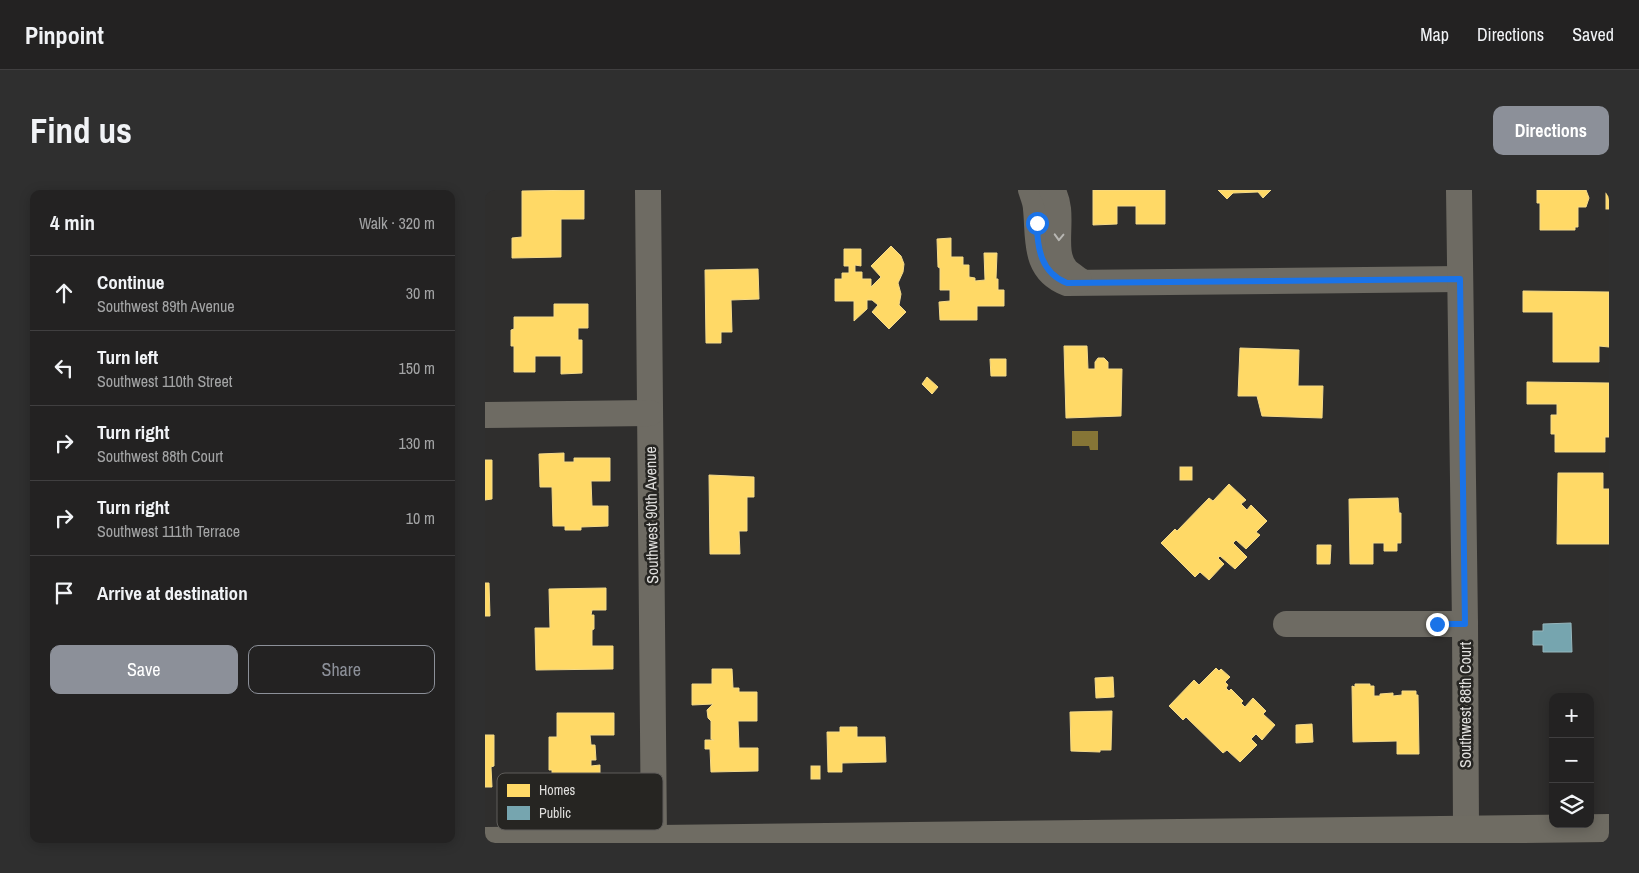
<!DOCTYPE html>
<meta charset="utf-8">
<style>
:root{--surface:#232222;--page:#2f2f2f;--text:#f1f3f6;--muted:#a3a4a5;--line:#403f40;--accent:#8c9099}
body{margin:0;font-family:"Archivo Narrow",sans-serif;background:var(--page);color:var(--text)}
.controls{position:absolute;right:15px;bottom:15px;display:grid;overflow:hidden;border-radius:10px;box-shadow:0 2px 12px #0003}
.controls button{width:45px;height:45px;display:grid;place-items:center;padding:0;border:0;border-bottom:1px solid var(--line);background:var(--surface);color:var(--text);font:25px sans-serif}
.stop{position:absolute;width:15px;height:15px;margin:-11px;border:4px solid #1a73e8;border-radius:50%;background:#fff}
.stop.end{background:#1a73e8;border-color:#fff;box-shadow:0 1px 5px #0008}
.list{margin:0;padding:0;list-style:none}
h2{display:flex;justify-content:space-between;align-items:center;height:65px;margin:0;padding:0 20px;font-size:21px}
h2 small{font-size:16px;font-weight:400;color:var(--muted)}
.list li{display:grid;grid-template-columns:32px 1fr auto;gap:15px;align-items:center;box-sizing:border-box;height:75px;padding:0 20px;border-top:1px solid var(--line)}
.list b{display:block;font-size:19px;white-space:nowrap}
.list p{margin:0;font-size:16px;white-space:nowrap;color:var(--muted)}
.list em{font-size:16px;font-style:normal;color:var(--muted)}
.actions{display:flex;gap:10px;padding:15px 20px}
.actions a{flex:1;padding:11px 0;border:1px solid var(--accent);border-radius:10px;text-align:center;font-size:18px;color:var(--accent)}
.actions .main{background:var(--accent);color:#fff}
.icon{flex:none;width:28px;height:28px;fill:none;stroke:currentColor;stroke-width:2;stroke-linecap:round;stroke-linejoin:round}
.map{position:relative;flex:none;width:1124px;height:653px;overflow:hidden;border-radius:10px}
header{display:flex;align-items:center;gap:30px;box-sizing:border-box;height:70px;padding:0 25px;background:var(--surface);border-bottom:1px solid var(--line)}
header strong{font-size:24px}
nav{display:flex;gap:28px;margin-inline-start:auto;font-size:18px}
.intro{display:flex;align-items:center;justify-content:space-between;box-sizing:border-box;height:120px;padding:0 30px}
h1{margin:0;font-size:35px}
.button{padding:12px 22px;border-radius:10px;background:var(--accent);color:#fff;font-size:18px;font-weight:700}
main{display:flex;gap:30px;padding:0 30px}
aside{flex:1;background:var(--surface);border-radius:10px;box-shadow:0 2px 12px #0003}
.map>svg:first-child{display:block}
.water{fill:#867536}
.homes{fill:#ffd966;stroke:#f5da89}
.public{fill:#76a5af;stroke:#96b6bc}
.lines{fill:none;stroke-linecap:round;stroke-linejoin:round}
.minor{stroke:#6e6b63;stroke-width:26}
.major{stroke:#6f6c63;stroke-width:28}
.oneway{stroke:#b7b6b2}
.route{stroke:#1a73e8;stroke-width:6}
.labels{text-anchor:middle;stroke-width:5;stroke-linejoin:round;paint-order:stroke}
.street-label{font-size:16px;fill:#dfdedc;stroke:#262522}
.key{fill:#262522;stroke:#5e5c5a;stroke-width:1}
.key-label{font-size:14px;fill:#dfdedc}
</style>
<header>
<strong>Pinpoint</strong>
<nav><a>Map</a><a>Directions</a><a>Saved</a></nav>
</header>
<div class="intro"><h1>Find us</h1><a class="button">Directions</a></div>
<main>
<aside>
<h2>4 min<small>Walk · 320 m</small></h2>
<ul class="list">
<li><svg class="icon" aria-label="ahead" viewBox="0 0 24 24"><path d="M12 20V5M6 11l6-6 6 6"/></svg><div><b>Continue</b><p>Southwest 89th Avenue</p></div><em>30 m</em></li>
<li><svg class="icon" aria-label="left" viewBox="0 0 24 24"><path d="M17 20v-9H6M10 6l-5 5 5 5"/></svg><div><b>Turn left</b><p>Southwest 110th Street</p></div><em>150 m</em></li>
<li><svg class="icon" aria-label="right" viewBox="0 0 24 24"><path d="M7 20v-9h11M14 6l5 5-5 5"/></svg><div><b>Turn right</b><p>Southwest 88th Court</p></div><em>130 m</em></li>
<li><svg class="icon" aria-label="right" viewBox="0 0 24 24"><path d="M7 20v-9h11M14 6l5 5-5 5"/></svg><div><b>Turn right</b><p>Southwest 111th Terrace</p></div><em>10 m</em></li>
<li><svg class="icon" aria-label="arrive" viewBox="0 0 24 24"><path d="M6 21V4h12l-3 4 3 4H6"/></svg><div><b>Arrive at destination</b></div></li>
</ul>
<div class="actions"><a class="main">Save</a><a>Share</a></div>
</aside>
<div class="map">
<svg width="1124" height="653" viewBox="0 0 1124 653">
<rect width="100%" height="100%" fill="#2f2e2d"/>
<polygon class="water" points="587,241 613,241 613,260 605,260 604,256 587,256"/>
<g class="homes">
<polygon points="99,0 99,29 76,29 76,67 27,68 27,48 37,47 37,1"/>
<polygon points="608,0 680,0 680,34 651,34 651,16 632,16 632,34 608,35"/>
<polygon points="733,0 786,0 778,8 773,2 748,3 742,9"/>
<polygon points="1052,0 1101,0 1104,8 1101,17 1093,17 1093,37 1090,37 1090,40 1055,40 1055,13 1052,13"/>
<rect x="1121" y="0" width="3" height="19"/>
<polygon points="466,48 466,67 478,67 478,75 484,75 484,87 490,88 490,91 500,90 499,63 512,63 511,89 513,89 513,100 519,100 519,116 492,116 492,130 455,130 454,112 465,111 465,100 455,100 455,78 453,77 452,49"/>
<polygon points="406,56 416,66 419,74 418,82 413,93 416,104 414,115 421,122 404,139 387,122 393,115 387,110 382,110 382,119 369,131 369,111 350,111 350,89 357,89 357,83 364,83 364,76 359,76 359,59 376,59 376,76 370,75 370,82 377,82 377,89 386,89 386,97 396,87 386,76"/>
<polygon points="273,79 274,109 246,110 247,142 236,142 236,153 221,153 220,80"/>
<polygon points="1038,101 1124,102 1124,157 1114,156 1114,172 1068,172 1068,122 1038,122"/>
<polygon points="69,114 103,114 103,138 93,138 93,150 97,150 97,183 76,184 76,166 50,166 50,182 29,182 29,156 26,156 26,140 29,139 29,127 69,127"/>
<polygon points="579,156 602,156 603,179 610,179 610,172 613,168 619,168 623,172 623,179 637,179 636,226 581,228"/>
<polygon points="755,158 814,160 813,196 838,196 837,228 777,226 772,206 753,206"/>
<polygon points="505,169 521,169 521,186 506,186"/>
<polygon points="442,187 453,197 447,204 437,194"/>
<polygon points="1042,192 1124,193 1124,247 1120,247 1120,262 1070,262 1070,244 1066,244 1066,225 1072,225 1072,214 1042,214"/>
<polygon points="79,263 79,272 89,272 89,268 125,268 125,291 106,291 107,316 123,316 123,336 96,337 96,340 80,340 80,336 68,336 67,297 55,297 54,264"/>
<polygon points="0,270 7,270 7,309 0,310"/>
<rect x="695" y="277" width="12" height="13"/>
<polygon points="1073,283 1118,283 1118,299 1124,299 1124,354 1072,354"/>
<polygon points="224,285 269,287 269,307 262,307 262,341 254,341 255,364 225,364"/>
<polygon points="744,294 761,310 756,314 762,320 766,315 782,331 771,342 775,345 761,359 751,350 748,353 762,367 750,379 735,366 733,368 739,374 724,390 715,382 710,387 676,353 690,339 692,341 724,308 728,311"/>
<polygon points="913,308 914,323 916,323 916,353 912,353 912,361 899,361 899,353 888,353 888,374 865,374 864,309"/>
<polygon points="832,355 846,355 845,374 832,374"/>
<polygon points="0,393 4,393 5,426 0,426"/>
<polygon points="121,398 121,420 107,420 106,425 109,425 109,439 107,440 107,456 128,456 128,479 51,480 50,438 65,438 64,399"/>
<polygon points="731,478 734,481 736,479 745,487 740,492 743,495 741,498 744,501 746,499 758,511 756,513 760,517 768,508 781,521 778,524 790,535 777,550 771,544 766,549 772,555 755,572 742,560 738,563 701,527 698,530 684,516 709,490 714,495"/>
<polygon points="227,479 247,479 248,498 254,498 254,502 272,502 272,531 253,531 254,558 273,558 273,581 226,582 225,559 220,559 220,550 229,550 226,549 226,531 223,528 222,520 228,514 207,515 207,494 227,494"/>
<polygon points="628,487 629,507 611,508 610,488"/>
<polygon points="870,494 885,494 885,496 889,496 889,506 895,506 895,504 908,503 908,506 917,505 917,501 931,501 931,505 933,505 934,564 912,564 912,551 868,552 867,496 870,497"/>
<polygon points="627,521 626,560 615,560 615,562 586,561 585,522"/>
<polygon points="72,523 129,523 129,545 105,545 106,555 110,555 111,570 106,570 106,576 115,575 115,600 67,600 67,580 64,580 64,547 72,547"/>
<polygon points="827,534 828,552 811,553 811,535"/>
<polygon points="355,537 372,537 372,547 400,547 401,572 357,573 357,582 343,582 342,542 355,542"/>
<polygon points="0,545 9,545 9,576 6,577 7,597 0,597"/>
<rect x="326" y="576" width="9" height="13"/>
</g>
<polygon class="public" points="1086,433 1087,462 1058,462 1058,455 1048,455 1048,441 1058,441 1058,434"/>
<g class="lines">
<g class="minor">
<polyline points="163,0 169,650"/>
<path d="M546,0c2,6 5,13 5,19 3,29 -3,61 31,74l393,-4"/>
<path d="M567,0c15,24 -3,60 14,80 4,4 9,7 13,10"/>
<polyline points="974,0 980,434 981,640"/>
<polyline points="0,225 165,223"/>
<polyline points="801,434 980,434"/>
</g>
<polyline class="major" points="0,651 1124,638"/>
</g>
<defs><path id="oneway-chevron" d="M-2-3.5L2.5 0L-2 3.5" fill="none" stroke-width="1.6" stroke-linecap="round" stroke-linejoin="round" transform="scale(1.25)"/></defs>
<use class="oneway" href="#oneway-chevron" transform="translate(574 47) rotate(92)"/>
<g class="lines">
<path class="route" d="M552,33c0,25 4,50 30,60l393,-4 5,345h-28"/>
</g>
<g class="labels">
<g class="street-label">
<text transform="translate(166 325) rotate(-91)" y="6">Southwest 90th Avenue</text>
<text transform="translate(980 515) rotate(-90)" y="6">Southwest 88th Court</text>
</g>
</g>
<rect x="12" y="583" width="166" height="57" rx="8" class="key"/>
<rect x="22" y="594" width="23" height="13" fill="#ffd966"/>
<rect x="22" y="616" width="23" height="14" fill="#76a5af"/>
<g class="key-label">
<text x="54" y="605">Homes</text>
<text x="54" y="628">Public</text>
</g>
</svg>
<div class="controls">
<button>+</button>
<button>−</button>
<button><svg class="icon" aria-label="layers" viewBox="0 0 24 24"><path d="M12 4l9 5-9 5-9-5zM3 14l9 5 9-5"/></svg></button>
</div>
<div class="stop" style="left:552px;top:33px"></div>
<div class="stop end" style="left:952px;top:434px"></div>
</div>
</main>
